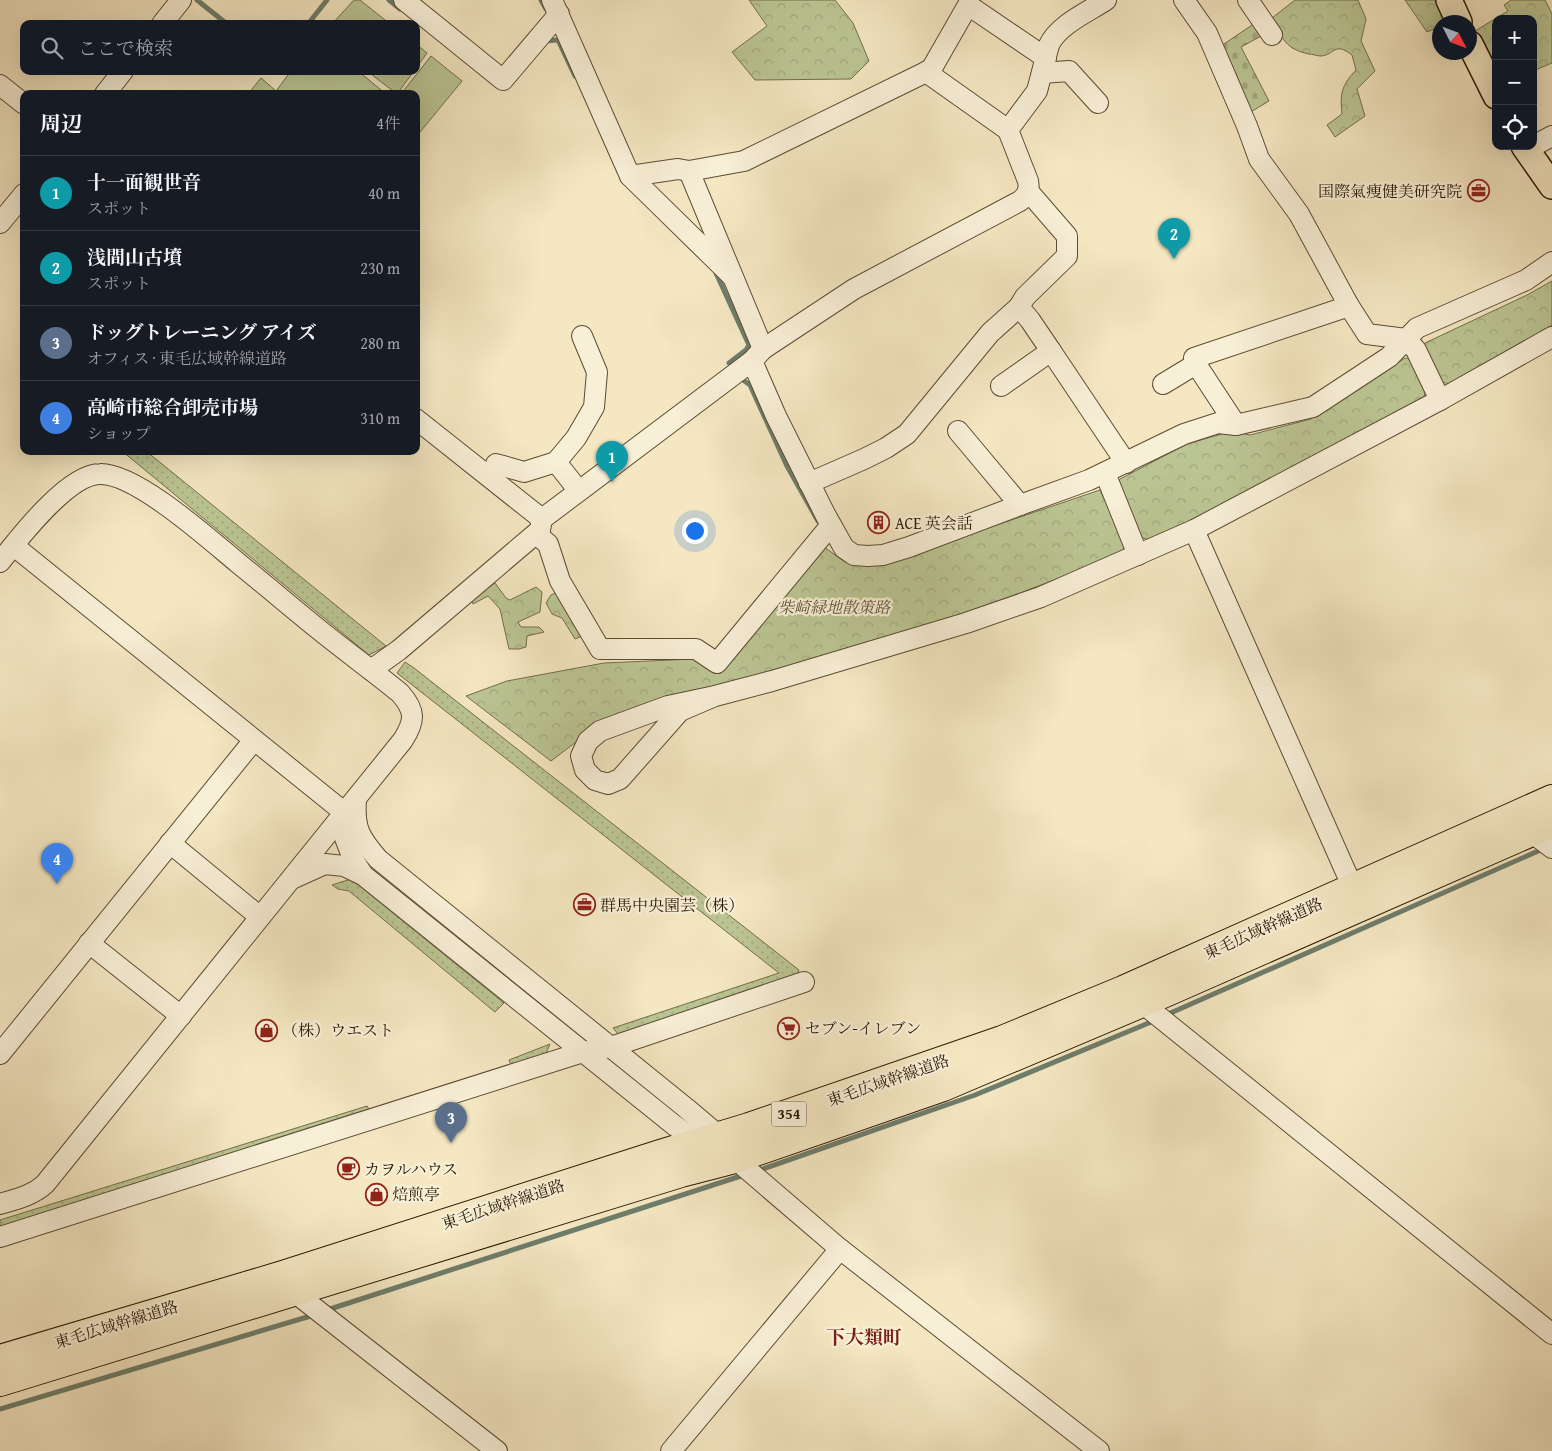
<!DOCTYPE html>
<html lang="ja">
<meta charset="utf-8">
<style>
:root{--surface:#171b24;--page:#20242c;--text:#f1f3f6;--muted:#9ea1a6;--line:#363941;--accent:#7c3aed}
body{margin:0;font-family:"Gentium Book Plus","Noto Serif JP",serif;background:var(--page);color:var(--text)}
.controls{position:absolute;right:15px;top:15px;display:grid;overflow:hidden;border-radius:10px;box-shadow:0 5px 20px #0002}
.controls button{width:45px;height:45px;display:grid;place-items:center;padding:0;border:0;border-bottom:1px solid var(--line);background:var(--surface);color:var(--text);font:25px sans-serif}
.compass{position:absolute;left:1432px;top:15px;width:45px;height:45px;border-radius:50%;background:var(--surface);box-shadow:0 5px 20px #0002;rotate:132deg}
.you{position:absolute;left:694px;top:530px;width:18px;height:18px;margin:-12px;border:4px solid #fff;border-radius:50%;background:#1a73e8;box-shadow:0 0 0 8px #1a73e833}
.badge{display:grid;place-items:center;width:32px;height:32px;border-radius:50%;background:var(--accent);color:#fff;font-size:16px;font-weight:700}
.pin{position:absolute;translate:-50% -41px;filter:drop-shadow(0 1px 2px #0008)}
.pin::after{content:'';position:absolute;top:26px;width:18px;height:15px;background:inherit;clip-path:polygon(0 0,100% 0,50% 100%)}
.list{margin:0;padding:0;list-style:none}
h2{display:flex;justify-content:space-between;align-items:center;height:65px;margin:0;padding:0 20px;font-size:21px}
h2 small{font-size:16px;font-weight:400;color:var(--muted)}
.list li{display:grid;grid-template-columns:32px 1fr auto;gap:15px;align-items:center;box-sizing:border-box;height:75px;padding:0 20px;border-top:1px solid var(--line)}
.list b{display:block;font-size:19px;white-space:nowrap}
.list p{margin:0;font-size:16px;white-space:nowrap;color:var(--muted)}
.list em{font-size:16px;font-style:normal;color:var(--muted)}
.icon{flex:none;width:28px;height:28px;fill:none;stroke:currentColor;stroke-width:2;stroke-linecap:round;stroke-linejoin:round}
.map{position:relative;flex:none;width:1552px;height:1451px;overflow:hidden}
.search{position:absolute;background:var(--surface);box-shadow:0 5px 20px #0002;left:20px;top:20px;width:400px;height:55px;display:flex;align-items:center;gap:12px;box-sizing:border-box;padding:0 18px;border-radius:10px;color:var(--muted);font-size:19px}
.panel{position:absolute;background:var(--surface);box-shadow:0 5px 20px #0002;left:20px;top:90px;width:400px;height:365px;border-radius:10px}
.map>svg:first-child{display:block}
.grass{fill:url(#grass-dots);stroke:#726e4b}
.forest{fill:url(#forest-crowns);stroke:#726e4b}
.cemetery{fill:url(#cemetery-stones);stroke:#726e4b}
.pitch{fill:#bbc593;stroke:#726e4b}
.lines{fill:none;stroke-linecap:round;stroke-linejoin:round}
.stream{stroke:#6e7d6b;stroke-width:5}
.minor-casing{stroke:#5c4c33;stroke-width:22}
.major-casing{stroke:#2a1803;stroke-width:28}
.highway-casing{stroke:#2a1803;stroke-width:30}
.minor{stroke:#f8efd7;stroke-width:20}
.major{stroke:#f4e7c2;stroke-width:25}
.highway{stroke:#f4e7c2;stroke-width:28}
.labels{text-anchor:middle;stroke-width:4.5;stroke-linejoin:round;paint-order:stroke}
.shield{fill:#f8efd7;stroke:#685843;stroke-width:1}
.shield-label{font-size:15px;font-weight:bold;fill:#2a1803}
.poi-label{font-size:16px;fill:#2a1803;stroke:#f8efd7;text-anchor:start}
.park-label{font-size:16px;font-style:italic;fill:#5d5535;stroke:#f8efd7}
.street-label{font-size:16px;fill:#2a1803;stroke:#f8efd7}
.quarter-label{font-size:19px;font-weight:bold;fill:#7a1f14;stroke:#f8efd7}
</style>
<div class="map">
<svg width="1552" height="1451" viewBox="0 0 1552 1451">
<defs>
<pattern id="grass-dots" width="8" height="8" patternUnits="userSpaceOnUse" patternTransform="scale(1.25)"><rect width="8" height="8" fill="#bbc593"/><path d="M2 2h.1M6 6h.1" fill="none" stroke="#a1a87d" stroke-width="1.8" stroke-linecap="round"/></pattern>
<pattern id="forest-crowns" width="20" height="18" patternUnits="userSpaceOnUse" patternTransform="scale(1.25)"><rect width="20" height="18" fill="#bbc593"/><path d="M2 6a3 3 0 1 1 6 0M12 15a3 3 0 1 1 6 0" fill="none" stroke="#a1a87d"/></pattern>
<pattern id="cemetery-stones" width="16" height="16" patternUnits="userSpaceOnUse" patternTransform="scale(1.25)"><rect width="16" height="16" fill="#bbc593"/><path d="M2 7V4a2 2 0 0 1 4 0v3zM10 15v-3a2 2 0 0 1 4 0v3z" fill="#a1a87d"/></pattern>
</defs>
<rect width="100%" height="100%" fill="#f4e7c2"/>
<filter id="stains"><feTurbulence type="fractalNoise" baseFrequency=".004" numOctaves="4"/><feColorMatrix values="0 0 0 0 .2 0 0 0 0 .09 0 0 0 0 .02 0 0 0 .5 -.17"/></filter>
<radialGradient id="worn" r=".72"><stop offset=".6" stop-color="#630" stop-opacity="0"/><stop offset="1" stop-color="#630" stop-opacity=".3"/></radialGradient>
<g class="grass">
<polygon points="122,451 146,451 386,646 369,655"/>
<polygon points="405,662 414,668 799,970 797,975 619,1035 613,1028 779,973 397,673"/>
<polygon points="351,879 504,1003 495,1012 349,891 338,889 332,885"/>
<polygon points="550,1044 545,1056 512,1068 509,1060"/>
<polygon points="367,1106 371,1112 0,1230 0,1220"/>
</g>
<g class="forest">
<polygon points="749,0 835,0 853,23 869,61 851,79 755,80 732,52 767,26"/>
<path d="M1295,0h63l8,19 -5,22 14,30 -18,18 8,27 -30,21 -8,-12 15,-11c-2,-20 -1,-28 14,-44l-4,-15c-18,-14 -17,0 -31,1 -4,0 -9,-2 -12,-2 -24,-5 -26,-15 -37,-36z"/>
<polygon points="1405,0 1446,0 1449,22 1440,22 1439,27 1427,32"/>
<polygon points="1511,0 1545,0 1552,14 1552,63 1533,71 1533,19 1496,19 1496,78 1475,31 1508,11 1504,5"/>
<polygon points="1552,281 1552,325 1450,384 1442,382 1423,352 1425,343 1527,295"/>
<polygon points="1405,358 1411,359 1427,388 1423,399 1198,520 1149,540 1141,537 1117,484 1120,479 1187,444 1232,431 1250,435 1311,419"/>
<polygon points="1100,490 1126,544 1121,554 953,619 596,727 551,761 466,696 507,681 604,663 693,659 703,662 720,674 824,547 845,562 881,564"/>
<polygon points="495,583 506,598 510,600 536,587 542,592 540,612 518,622 521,627 539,627 544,632 527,636 526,647 519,649 509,649 500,609 488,596 473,604 471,600"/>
<polygon points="562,590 585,635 575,639 562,618 552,614 546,603 551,595"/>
</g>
<polygon class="cemetery" points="1255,23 1263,35 1241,47 1269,101 1249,113 1218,48"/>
<g class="pitch">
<polygon points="354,0 360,0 390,24 332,24"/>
<polygon points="416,44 427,53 416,68"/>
<polygon points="431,56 462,81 416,137 416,94 401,94"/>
<polygon points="291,71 358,71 386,94 248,94 261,78 276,91"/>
<polygon points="367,71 414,71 397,94"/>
</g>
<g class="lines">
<g class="stream">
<polyline points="197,0 227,24"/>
<polyline points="389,0 400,9"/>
<polyline points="541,0 546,9"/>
<polyline points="308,24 327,0"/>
<polyline points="544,41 558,40 575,76"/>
<polyline points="716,273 749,345 746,350 729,363"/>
<polyline points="743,380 750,385 787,466 818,521"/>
<polyline points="1166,1015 1545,848"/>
<polyline points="757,1171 975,1095 1156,1020"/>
<polyline points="327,1310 744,1175"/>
<polyline points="0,1409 314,1315"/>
</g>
<defs>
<g id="minor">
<polyline points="404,0 503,80 559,14"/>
<polyline points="552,0 630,176 731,275"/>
<polyline points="1184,0 1207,33 1247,126 1259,159 1299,214 1349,306 1367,334 1406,339 1416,350 1440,400"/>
<polyline points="1248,0 1272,35"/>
<polyline points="162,24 181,0"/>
<polyline points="926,72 1008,130"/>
<polyline points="1042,73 1069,71 1098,103"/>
<polyline points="0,85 24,104"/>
<polyline points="105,94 123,71"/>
<polyline points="1526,150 1552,136"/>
<polyline points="689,171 763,349"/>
<polyline points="630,176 678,169 689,171 744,161 926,72 932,68 968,5 1046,58"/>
<polyline points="1028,191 1067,236 1067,256 1025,297 1019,307 1030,320 1051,351"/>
<polyline points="0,223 24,194"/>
<polyline points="1194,358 1349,306"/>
<polyline points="752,361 776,416 826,516 844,548 854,555 868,556 883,555 909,547 1020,505 1089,480 1184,434 1218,423 1236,425 1313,407 1389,357 1417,328 1526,280 1552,262"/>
<polyline points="1163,384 1196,364 1236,425"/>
<polyline points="1001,386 1051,351 1126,463"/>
<polyline points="416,419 542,519"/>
<polyline points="958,431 1020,505"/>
<polyline points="556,462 576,438 594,407 597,372 582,336"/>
<polyline points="496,464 524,472 556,462 579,491"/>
<polyline points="1105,473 1138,555"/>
<polyline points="809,483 864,459 886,448 907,434 990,333 1019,307"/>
<polyline points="1194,530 1353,888"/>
<polyline points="536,534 548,544 560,581 600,649 696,649 717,663 831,525"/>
<polyline points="14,546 345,813 345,838 353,859 363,875"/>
<path d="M0,562c19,-24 68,-88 100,-88 36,-1 109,65 138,89 26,21 52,43 79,65 27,22 56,43 83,65 16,18 15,28 3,47l-358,444c-13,12 -29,15 -45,20"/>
<path d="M371,670l28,-20 141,-120 2,-11 210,-158 11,-12 91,-60 166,-88c7,-6 10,-10 8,-20l-20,-51 29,-39 12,-46c9,-20 39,-33 57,-45"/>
<polyline points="715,696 680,711 620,779 608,784 595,780 585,770 581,756 588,741 600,731 668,706 715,696 772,681 966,623 1041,597 1194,530 1440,400 1552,337"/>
<path d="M356,799c-2,29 3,38 22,60l308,249 33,28 16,23 105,90 259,202"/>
<polyline points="1531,832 1552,848"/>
<polyline points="170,843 260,917"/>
<polyline points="294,878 325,864 344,866 363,875 674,1125 698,1142 706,1146"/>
<polyline points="89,943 181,1016"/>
<polyline points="1142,1003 1552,1334"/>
<polyline points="0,1054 254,740"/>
<polyline points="0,1237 583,1052 611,1047 804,982"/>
<polyline points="294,1292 497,1451"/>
<polyline points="671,1451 840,1249"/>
</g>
<g id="major">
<polyline points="1449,0 1459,22"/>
<polyline points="1470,44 1496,96"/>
<polyline points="1524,146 1552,186"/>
</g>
<g id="highway">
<polyline points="0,1359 283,1275 660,1154 749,1127 1002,1040 1123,990 1552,799"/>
<polyline points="0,1382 681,1173 735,1159 943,1087 1142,1003 1552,823"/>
</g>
</defs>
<use href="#minor" class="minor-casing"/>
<use href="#major" class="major-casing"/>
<use href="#highway" class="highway-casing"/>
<use href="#minor" class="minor"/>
<use href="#major" class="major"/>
<use href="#highway" class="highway"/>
</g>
<defs>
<symbol id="office-ring" viewBox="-11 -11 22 22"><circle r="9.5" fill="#f8efd7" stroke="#8f2418" stroke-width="1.5"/><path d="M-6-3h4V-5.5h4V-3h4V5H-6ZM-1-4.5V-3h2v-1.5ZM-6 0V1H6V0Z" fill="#8f2418"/></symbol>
<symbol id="building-ring" viewBox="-11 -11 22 22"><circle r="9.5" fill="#f8efd7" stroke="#8f2418" stroke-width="1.5"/><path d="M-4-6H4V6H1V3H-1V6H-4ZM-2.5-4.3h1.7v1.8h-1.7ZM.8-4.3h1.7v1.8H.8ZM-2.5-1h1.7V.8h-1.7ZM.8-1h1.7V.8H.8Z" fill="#8f2418"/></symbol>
<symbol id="supermarket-ring" viewBox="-11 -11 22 22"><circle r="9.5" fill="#f8efd7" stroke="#8f2418" stroke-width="1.5"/><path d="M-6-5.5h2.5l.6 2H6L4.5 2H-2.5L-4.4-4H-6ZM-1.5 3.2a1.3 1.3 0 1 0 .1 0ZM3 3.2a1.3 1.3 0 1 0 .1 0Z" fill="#8f2418"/></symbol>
<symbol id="shop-ring" viewBox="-11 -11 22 22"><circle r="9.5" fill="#f8efd7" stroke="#8f2418" stroke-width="1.5"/><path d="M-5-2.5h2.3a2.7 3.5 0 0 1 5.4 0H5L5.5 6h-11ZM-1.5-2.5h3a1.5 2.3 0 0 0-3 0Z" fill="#8f2418"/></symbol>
<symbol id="cafe-ring" viewBox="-11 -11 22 22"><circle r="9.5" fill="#f8efd7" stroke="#8f2418" stroke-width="1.5"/><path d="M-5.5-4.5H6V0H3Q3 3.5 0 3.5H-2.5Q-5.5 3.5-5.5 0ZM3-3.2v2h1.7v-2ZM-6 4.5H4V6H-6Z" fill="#8f2418"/></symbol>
</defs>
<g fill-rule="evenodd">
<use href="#office-ring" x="1466" y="178" width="25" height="25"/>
<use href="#building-ring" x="866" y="510" width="25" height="25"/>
<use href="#office-ring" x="572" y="892" width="25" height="25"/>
<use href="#supermarket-ring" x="776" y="1016" width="25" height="25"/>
<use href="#shop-ring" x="254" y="1018" width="25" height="25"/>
<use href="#cafe-ring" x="336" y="1156" width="25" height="25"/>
<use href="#shop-ring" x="364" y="1182" width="25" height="25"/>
</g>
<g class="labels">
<rect class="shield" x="771.5" y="1101.5" width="35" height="25" rx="4"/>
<g class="shield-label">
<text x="789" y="1119">354</text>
</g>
<g class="poi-label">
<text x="1462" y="197" text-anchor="end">国際氣痩健美研究院</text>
<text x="895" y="529">ACE 英会話</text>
<text x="600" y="911">群馬中央園芸（株）</text>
<text x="805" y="1034">セブン-イレブン</text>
<text x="282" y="1036">（株）ウエスト</text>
<text x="364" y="1175">カヲルハウス</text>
<text x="392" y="1200">焙煎亭</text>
</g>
<g class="park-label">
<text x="834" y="613">柴崎緑地散策路</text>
</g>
<g class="street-label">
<text transform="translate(1263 928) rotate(-24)" y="6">東毛広域幹線道路</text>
<text transform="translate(888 1080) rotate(-19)" y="6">東毛広域幹線道路</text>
<text transform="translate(503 1204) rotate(-18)" y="6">東毛広域幹線道路</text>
<text transform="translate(116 1324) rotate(-17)" y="6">東毛広域幹線道路</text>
</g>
<g class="quarter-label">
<text x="864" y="1344">下大類町</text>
</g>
</g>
<rect width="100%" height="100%" filter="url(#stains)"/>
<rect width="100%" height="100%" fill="url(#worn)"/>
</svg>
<div class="controls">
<button>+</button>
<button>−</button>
<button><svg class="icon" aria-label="locate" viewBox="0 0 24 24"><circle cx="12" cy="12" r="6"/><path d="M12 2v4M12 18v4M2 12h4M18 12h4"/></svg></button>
</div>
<svg class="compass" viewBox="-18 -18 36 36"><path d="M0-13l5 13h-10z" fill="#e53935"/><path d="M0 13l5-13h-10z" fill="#9ea1a6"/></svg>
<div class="you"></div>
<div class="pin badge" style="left:612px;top:482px;background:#0f9aa8">1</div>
<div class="pin badge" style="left:1174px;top:259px;background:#0f9aa8">2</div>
<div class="pin badge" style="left:451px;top:1143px;background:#5c6f8a">3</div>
<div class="pin badge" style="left:57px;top:884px;background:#3f7fe0">4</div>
<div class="search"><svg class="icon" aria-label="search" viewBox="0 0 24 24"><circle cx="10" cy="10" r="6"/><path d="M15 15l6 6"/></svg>ここで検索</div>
<section class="panel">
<h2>周辺<small>4件</small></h2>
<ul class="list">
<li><span class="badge" style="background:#0f9aa8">1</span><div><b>十一面観世音</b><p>スポット</p></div><em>40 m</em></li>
<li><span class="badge" style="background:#0f9aa8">2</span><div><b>浅間山古墳</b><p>スポット</p></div><em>230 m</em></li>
<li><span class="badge" style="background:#5c6f8a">3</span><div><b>ドッグトレーニング アイズ</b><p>オフィス · 東毛広域幹線道路</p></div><em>280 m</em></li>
<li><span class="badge" style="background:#3f7fe0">4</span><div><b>高崎市総合卸売市場</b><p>ショップ</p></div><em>310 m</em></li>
</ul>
</section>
</div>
